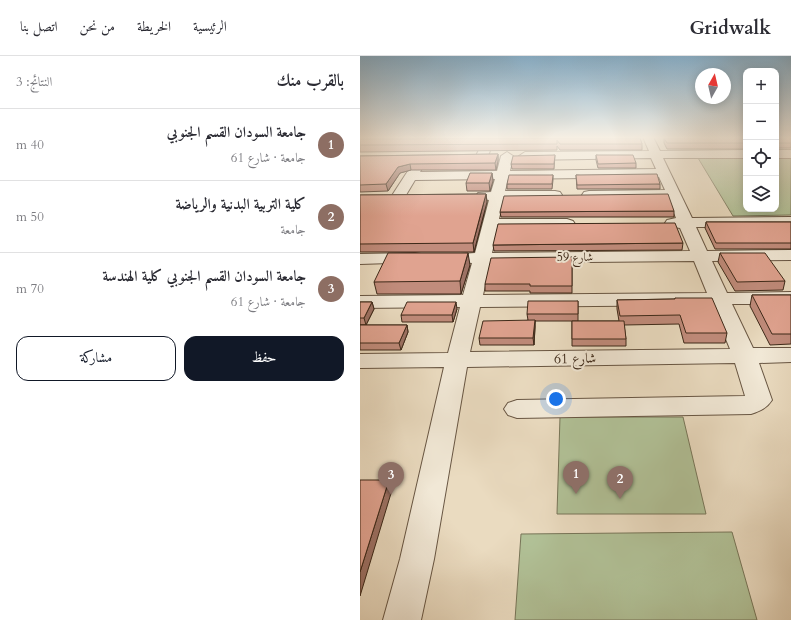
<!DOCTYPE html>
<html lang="ar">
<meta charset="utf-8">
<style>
:root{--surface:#fff;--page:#f7f7f7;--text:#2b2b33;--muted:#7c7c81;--line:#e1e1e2;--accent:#111827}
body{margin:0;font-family:Cardo,Amiri,serif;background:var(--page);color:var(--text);direction:rtl}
.controls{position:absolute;right:12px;top:12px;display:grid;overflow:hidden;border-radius:8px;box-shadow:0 2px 10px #0003}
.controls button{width:36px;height:36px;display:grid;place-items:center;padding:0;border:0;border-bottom:1px solid var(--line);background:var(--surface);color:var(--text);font:20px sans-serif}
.compass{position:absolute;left:335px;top:12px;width:36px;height:36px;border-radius:50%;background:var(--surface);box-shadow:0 2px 10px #0003;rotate:8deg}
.you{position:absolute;left:196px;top:343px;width:14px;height:14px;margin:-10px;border:3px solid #fff;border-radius:50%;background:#1a73e8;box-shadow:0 0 0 6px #1a73e833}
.badge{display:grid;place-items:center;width:26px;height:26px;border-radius:50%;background:var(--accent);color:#fff;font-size:13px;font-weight:700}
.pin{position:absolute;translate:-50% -33px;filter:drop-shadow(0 1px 2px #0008)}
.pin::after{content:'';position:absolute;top:21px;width:14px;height:12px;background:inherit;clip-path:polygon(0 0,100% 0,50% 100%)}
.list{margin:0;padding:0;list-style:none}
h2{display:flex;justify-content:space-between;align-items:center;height:52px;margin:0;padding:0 16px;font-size:17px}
h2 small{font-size:13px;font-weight:400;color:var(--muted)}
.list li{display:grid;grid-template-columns:26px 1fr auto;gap:12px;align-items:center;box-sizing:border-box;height:72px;padding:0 16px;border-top:1px solid var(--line)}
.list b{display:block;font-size:15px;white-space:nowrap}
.list p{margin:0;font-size:13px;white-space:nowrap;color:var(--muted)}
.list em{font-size:13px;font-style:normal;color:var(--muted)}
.actions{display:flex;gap:8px;padding:12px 16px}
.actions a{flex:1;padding:9px 0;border:1px solid var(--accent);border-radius:12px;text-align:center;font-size:14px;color:var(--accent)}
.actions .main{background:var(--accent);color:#fff}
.icon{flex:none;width:22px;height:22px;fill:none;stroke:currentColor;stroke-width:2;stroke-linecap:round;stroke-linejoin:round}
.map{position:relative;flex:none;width:431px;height:564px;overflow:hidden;direction:ltr}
header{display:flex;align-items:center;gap:24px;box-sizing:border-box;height:56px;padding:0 20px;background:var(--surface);border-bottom:1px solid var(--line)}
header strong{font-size:19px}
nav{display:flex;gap:22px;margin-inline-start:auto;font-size:14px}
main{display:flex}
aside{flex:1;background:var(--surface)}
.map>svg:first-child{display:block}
.green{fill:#b1c197;stroke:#777558}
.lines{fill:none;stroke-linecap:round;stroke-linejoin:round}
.minor-casing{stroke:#685643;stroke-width:2}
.minor{fill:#f1e8d6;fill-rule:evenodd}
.wall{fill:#c18c7c;stroke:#3d2919}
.shaded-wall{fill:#9d7265;stroke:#3d2919}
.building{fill:#e0a390;stroke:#3d2919}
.labels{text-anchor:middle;stroke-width:4;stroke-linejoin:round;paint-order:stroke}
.far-street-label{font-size:12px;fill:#3d2919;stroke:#f1e8d6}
.street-label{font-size:14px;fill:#3d2919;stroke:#f1e8d6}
</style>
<header>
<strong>Gridwalk</strong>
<nav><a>الرئيسية</a><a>الخريطة</a><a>من نحن</a><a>اتصل بنا</a></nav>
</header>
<main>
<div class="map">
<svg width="431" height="564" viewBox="0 0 431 564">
<rect width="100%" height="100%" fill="#eadbc0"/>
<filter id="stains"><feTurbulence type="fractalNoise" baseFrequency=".005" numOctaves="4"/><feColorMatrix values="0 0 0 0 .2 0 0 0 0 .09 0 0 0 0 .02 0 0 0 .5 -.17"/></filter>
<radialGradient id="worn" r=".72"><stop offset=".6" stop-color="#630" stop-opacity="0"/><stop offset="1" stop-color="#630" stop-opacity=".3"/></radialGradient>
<g class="green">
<polygon points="428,100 431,103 431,159 373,160 338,102 386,101 386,153 416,153 416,101"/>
<polygon points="200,361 323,361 346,458 197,458"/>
<polygon points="372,476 397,564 155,564 161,478"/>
</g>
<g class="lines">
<defs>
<g id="minor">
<polygon points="125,81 135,81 128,100 122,104 116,100"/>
<path d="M283,81h10l7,14 86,-1v8h-83l29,60 99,-1v10h-95l11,24 84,-1v10l-79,1 15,32 64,-1v12h-59l21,44h38v14l-32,1 13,37c-5,8 -12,11 -21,14l-234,4 -9,-3 -4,-6 4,-6 9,-3 228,-4 -10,-33 -268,4 -33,192 -13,61h-38l17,-61 44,-192 -84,1v-14l88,-1 12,-46 -100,1v-12l103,-1 9,-32 -11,-1 -3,-4 3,-4 14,-1 14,-53 -11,-1 -2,-3 2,-3 13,-1 4,-13 -80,1 -12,20h-10l-2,-3 24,-37 4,-1 6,4 -5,9 77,-1 4,-15 6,-4 6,4 -3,15 146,-2 -5,-11 -126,2 -6,-4 6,-4 124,-1zM299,121l6,13 -76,1 -5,1 -2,3 2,3 5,1 79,-1 8,20 -9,2 -2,3 2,3 13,2 10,23 -198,2 5,-24h70l6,-2 2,-3 -2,-3 -6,-2h-68l4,-19 52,-1 5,-1 2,-3 -2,-3 -5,-1h-50l3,-12zM334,205l13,32 -224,2 7,-32zM352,249l18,44 -260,3 10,-45z"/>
<rect x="416" y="94" width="15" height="8"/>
<polygon points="55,197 61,198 64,202 61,206 0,208 0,198"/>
</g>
</defs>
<use href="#minor" class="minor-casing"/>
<use href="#minor" class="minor"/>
</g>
<g class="wall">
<polygon points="386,81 386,93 307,93 304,87 304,82"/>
<rect x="416" y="81" width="15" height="11"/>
<polygon points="280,82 282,88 282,94 200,94 197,90 197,94 0,96 0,83"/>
<polygon points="138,98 138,105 136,114 51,114 40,117 28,135 0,136 0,100"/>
<polygon points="195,99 194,113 152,113 151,108"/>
<polygon points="236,99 276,107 276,112 238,112 236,104"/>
<polygon points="132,117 133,125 130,135 107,135 106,127"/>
<polygon points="193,119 193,124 192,133 147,133 147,128"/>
<polygon points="216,119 300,128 300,133 217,133"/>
<polygon points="126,138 127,146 114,196 0,196 0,139"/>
<polygon points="314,155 314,161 141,161 140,156"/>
<polygon points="346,166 431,166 431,193 355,193 345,172"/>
<polygon points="323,187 322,194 134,195 133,189"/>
<polygon points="360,197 425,225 423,234 375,235 358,206"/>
<polygon points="212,201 212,237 170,237 170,235 125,235 125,228"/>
<polygon points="110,209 101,238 17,238 14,226"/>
<polygon points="392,239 431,239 431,288 410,289 390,250"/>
<polygon points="315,242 367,277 365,287 324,287 319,268 264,269 266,283 266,290 212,290 212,265 259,265 257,253 257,244 315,243"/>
<polygon points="218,245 218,265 175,265 175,271 174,289 120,289 119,282 168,264 167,258"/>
<polygon points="0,246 12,246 14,253 6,269 0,269"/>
<polygon points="97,253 93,266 42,266 41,259"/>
<polygon points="0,269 47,269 48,276 41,294 0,294"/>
</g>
<g class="shaded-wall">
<polygon points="138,98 138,105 136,114 135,107"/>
<polygon points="50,108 51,114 40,117 28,135 26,128 38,111"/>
<polygon points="132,117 133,125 130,135 129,127"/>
<polygon points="126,138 127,146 114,196 113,187"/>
<polygon points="108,197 110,209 101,238 100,225"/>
<polygon points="12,246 14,253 6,269 4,262"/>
<polygon points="96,246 97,253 93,266 92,259"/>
<polygon points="175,264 175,271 174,289 173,282"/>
<polygon points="47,269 48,276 41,294 39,287"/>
<polygon points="29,424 32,434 0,540 0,516"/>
</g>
<g class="building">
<polygon points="386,81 386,87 307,87 304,82"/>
<polygon points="416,81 431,81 431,87 417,87 416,90"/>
<polygon points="280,82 282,88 200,88 197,84 197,88 0,89 0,83"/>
<polygon points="138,98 135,107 50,108 38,111 26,128 0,129 0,100"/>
<polygon points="195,99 194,108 151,108 153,100"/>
<polygon points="236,99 273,99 276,107 238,108"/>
<polygon points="110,117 132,117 129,127 106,127"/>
<polygon points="297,118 300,128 217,129 216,119"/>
<polygon points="149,119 193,119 192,128 147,128"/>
<polygon points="126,138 113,187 0,188 0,139"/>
<polygon points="308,138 314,155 140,156 144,140"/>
<polygon points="346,166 431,166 431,187 356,187"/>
<polygon points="315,167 323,187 133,189 138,168"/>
<polygon points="28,197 108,197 100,225 14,226"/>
<polygon points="360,197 405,197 425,225 377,226"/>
<polygon points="212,201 212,230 170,230 170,228 125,228 131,202"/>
<polygon points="392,239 431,239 431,278 412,278"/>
<polygon points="315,242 352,242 367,277 326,277 320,259 260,260 257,244 315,243"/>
<polygon points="168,245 218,245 218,258 167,258"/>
<polygon points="0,246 12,246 4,262 0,262"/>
<polygon points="47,246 96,246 92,259 41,259"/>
<polygon points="175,264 173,282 119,282 123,265"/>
<polygon points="212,265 264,265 266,283 212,283"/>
<polygon points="0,269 47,269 39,287 0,287"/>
<polygon points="0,424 29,424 0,516"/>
</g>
<linearGradient id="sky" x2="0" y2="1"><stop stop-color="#89b6d5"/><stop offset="0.51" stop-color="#f6efe3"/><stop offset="1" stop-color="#f6efe3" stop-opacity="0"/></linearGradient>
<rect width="431" height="160" fill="url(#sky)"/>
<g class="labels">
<g class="far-street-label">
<text x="215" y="205">شارع 59</text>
</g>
<g class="street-label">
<text transform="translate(215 302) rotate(-1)" y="5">شارع 61</text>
</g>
</g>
<rect width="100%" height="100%" filter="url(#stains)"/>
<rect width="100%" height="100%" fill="url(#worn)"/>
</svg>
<div class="controls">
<button>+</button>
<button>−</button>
<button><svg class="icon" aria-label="locate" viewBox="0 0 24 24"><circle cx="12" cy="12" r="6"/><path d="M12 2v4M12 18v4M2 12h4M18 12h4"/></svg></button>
<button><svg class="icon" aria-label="layers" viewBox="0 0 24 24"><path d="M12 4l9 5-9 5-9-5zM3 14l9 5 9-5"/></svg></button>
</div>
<svg class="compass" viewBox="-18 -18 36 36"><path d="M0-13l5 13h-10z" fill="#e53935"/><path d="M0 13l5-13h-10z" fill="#7c7c81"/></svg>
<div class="you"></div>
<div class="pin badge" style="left:216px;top:438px;background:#8d6e63">1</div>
<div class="pin badge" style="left:260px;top:443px;background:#8d6e63">2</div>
<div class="pin badge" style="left:31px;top:439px;background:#8d6e63">3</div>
</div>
<aside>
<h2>بالقرب منك<small>النتائج: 3</small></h2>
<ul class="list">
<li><span class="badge" style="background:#8d6e63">1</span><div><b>جامعة السودان القسم الجنوبي</b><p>جامعة · شارع 61</p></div><em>40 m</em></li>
<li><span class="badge" style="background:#8d6e63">2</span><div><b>كلية التربية البدنية والرياضة</b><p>جامعة</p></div><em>50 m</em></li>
<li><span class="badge" style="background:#8d6e63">3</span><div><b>جامعة السودان القسم الجنوبي كلية الهندسة</b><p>جامعة · شارع 61</p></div><em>70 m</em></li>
</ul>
<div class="actions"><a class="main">حفظ</a><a>مشاركة</a></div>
</aside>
</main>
